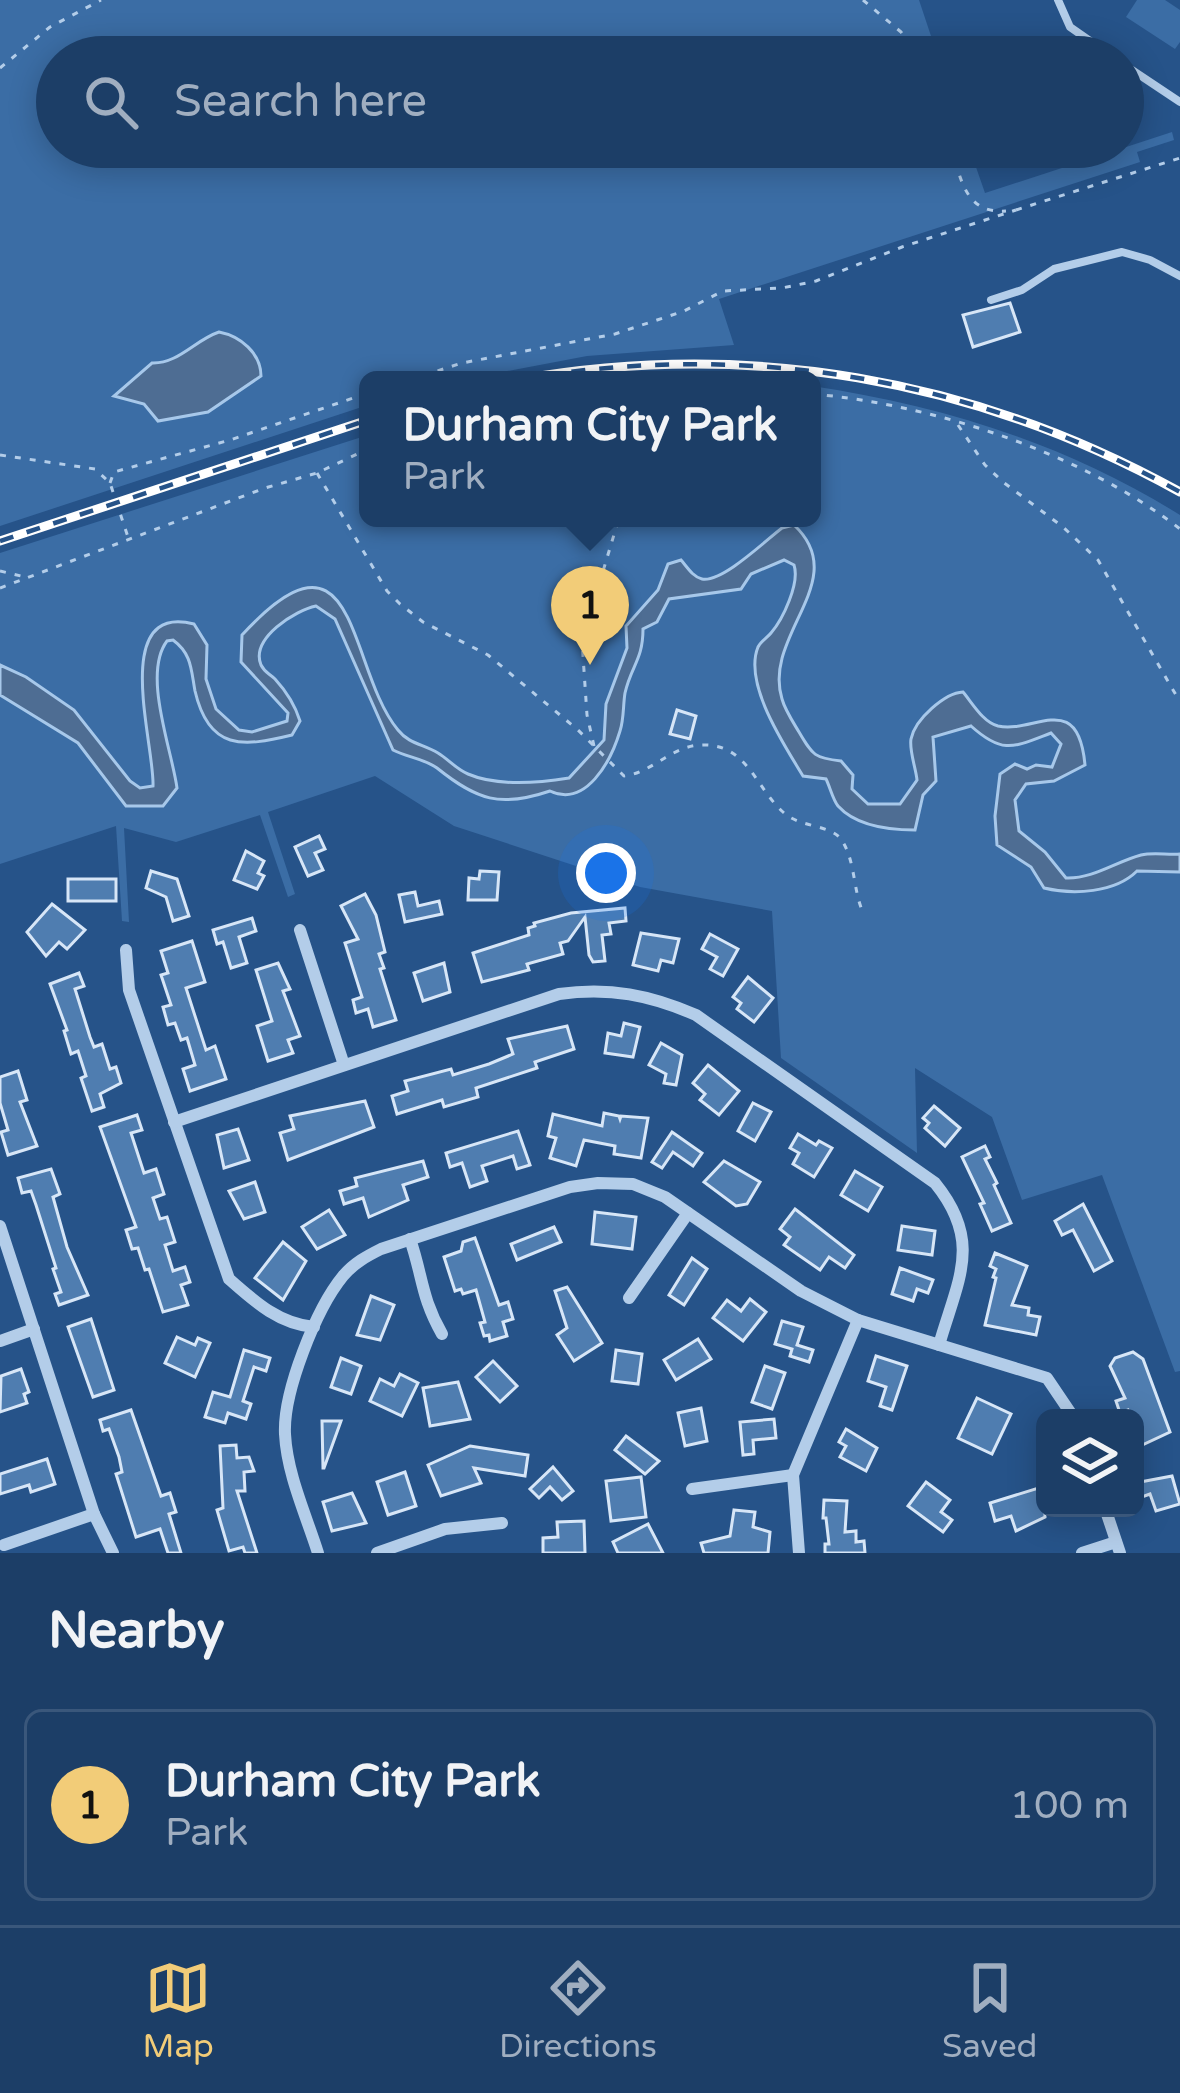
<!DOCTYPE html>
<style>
:root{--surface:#1c3e67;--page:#25456d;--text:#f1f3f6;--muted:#a0aec0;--line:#3a577b;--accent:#f2cc78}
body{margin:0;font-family:"Varela Round",sans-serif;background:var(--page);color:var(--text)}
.controls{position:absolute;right:36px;bottom:36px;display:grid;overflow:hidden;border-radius:18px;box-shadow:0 6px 30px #0003}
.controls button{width:108px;height:108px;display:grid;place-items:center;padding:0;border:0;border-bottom:3px solid var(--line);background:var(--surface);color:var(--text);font:60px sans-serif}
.you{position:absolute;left:606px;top:873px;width:42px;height:42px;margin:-30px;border:9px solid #fff;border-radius:50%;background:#1a73e8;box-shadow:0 0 0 18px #1a73e833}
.badge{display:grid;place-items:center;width:78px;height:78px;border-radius:50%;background:var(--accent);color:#111;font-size:39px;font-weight:700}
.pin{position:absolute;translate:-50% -99px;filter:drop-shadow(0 3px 6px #0008)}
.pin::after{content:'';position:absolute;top:63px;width:42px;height:36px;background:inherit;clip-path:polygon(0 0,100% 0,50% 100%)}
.popup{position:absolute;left:359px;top:371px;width:462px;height:156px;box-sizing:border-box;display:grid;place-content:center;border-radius:18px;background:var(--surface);filter:drop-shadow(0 3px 9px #0005);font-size:39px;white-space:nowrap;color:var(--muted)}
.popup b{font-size:45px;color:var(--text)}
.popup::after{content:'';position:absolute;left:50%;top:100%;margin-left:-24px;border:24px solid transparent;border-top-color:var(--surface)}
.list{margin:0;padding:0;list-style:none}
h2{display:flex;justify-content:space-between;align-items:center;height:156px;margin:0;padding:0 48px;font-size:51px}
h2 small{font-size:39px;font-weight:400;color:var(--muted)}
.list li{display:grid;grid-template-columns:78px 1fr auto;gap:36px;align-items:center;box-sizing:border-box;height:192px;margin:0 24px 24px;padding:0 24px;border:3px solid var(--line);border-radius:18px}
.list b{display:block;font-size:45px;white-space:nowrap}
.list p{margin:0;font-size:39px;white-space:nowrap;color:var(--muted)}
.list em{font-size:39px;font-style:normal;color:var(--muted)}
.icon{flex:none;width:66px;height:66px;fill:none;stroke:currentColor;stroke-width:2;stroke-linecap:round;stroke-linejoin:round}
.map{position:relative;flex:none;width:1180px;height:1553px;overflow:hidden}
.search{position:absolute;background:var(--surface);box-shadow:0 6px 30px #0003;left:36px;right:36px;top:36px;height:132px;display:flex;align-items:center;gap:30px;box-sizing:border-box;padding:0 42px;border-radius:66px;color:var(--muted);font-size:45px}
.sheet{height:372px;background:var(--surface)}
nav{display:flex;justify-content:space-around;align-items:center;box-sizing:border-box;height:168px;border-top:3px solid var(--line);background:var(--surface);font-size:33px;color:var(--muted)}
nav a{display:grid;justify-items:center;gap:6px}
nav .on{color:var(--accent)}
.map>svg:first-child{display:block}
.green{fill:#3b6da5}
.water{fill:#4e6d93;stroke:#a7c8ea;stroke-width:3}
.building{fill:#4f7db0;stroke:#d7e6f7;stroke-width:3}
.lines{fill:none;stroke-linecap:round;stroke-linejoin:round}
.path{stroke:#b3cde9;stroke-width:3;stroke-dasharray:6 9;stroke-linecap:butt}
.service{stroke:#b3cde9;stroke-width:8}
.minor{stroke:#b3cde9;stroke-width:12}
.rail-casing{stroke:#fff;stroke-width:9}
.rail{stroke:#265389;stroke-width:4.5;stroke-dasharray:14;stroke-linecap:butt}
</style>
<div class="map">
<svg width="1180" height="1553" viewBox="0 0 1180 1553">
<rect width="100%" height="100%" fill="#265389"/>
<g class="green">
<polygon points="0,0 919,0 938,57 57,57 57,147 969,147 985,193 1172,132 1174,140 1137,152 1140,162 719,299 734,345 587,356 460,380 368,380 368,405 0,526"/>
<polygon points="1137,0 1165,0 1180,10 1180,42 1175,49 1126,17"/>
<path d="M812,386c132,20 254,58 368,129v856l-5,1 -73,-197 -80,25 -30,-83 -77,-49 2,85 -136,-95 -9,-147 -132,-24 -186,-61 -79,-50 -107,36 27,82 -7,3 -28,-82 -84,27 -52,-14 5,94 -7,-1 -6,-95 -116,38v-311l368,-118v83h444z"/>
</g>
<g class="water">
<path d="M219,332c21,4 42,21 42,44l-53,36 -50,9 -14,-17 -30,-8 38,-33c26,1 43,-23 67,-31z"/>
<path d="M794,525c59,55 -32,110 -12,174 3,11 11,23 17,33 14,24 16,26 42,29l12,14 -1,14 16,15h32l17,-24c-1,-11 -8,-30 -6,-41 4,-20 34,-46 52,-47 10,12 20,30 35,34 36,8 80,-37 87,39l-31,16 -28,3 -11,16 4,31 26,21 21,26c27,1 49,-16 75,-23 12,-3 26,0 39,-1v18l-43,-1c-22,22 -64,24 -93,17l-13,-21 -34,-22 -2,-29 5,-42 15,-10 12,5 9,-4 16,2 9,-23 -10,-11c-37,14 -48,22 -80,-7l-38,11 3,44 -13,14 -8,35c-25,0 -58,-3 -77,-24 -5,-6 -8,-19 -12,-27l-23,-3c-18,-30 -60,-92 -45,-129 3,-6 9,-9 13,-14 12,-14 29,-50 23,-68l-10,-5 -33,14 -10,15 -72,10 -12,23 -14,7c0,31 -12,37 -18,64 -2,12 -1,26 -5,38 -9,30 -34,77 -70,60 -50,17 -73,9 -113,-23 -12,-9 -31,-11 -44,-18l-58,-131 -19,-13c-20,4 -66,32 -55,59 4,8 8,8 14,14 11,12 20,26 25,42l-8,14c-49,12 -83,16 -97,-44 -4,-21 -3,-37 -22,-51l-6,1c-25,33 5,109 10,147l-14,18h-37l-48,-63 -78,-48v-30l26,12 48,33 56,71 10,7 13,-2c2,-40 -44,-184 41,-162l13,21 -1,34 10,30 23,21 13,2 35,-11 1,-8 -47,-51 1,-27c117,-127 105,34 156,95 11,14 25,14 40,23 10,6 18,16 30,21 30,13 70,9 101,4l35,-38 2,-36 21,-56 -1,-22 32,-36 10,-26 13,-4c6,7 12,17 21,19 20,4 64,-39 80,-51z"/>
</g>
<g class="building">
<polygon points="1010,303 1020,332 973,347 963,315"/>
<polygon points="677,710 696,716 690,739 670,734"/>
<polygon points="319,836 325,849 315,853 323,870 308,876 295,847"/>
<polygon points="246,851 264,861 258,873 264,876 257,889 234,880"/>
<polygon points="151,871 177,879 189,916 173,921 166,897 146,888"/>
<polygon points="480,871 499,872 497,900 468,900 469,878 479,879"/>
<rect x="68" y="879" width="48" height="22"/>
<polygon points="415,892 418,906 439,901 442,914 405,922 399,895"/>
<polygon points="365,894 376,915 385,952 379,954 384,968 380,969 396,1020 373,1027 368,1009 356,1013 353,1000 362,997 345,943 358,939 341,906"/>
<polygon points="52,904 85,930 67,949 59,942 46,956 27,932"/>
<polygon points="625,908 626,921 609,923 611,934 602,935 605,961 593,962 589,955 585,917 568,941 560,943 563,954 527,964 529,970 482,982 473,953 529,935 528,928 535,926 534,923 571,913"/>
<polygon points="252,918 256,931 239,937 247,963 231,968 223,942 217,944 213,930"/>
<polygon points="641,933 679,939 673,963 661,960 658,971 633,965"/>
<polygon points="710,934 738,949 723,976 710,969 717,957 702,949"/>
<polygon points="192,941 205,982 186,988 206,1050 215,1046 226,1079 190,1091 183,1069 195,1065 187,1038 181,1040 175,1023 168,1025 163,1007 171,1005 161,975 168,973 161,951"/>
<polygon points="278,963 290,989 283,991 300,1036 288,1040 293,1053 268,1061 257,1026 272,1021 256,970"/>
<polygon points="444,963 450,992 423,1001 414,973"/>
<polygon points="79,973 84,986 75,989 90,1037 94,1047 102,1044 110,1069 116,1067 121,1083 100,1094 104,1107 92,1111 81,1078 86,1076 78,1051 71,1054 64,1031 67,1030 50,984"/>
<polygon points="748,977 773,998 754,1022 737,1009 741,1003 733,997"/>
<polygon points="624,1023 640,1027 633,1057 605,1053 608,1033 621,1036"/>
<polygon points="567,1026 574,1049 535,1062 537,1068 476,1088 478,1097 444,1107 442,1100 397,1114 392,1096 408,1091 405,1081 451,1069 453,1075 489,1064 513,1054 508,1039"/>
<polygon points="661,1043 682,1055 676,1085 664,1083 666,1074 649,1065"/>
<polygon points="708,1065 739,1091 719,1115 700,1100 705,1094 693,1083"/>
<polygon points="18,1071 27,1100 20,1102 37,1146 8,1155 1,1132 8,1130 0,1103 0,1077"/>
<polygon points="365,1101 374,1127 288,1160 280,1133 294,1129 290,1116"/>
<polygon points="753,1103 771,1112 755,1141 738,1131"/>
<polygon points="934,1106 960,1128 945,1146 925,1128 929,1123 923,1118"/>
<polygon points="604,1113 619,1116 620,1119 621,1116 648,1118 641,1158 614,1154 615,1146 584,1140 576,1166 550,1158 556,1138 548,1136 553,1114 602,1126"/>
<polygon points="137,1115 142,1130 131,1133 144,1173 156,1169 164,1194 153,1198 160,1219 167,1217 175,1242 165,1245 173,1271 185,1267 190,1282 181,1285 188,1305 163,1312 149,1269 145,1270 138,1248 132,1249 126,1230 136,1227 100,1127"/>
<polygon points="238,1129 249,1160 224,1168 217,1135"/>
<polygon points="518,1131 530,1165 517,1169 513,1156 482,1166 487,1181 470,1187 462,1163 450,1167 446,1153"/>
<polygon points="672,1132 702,1153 693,1166 673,1152 662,1168 652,1162"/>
<polygon points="798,1134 816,1145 819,1141 832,1148 814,1177 793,1164 799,1153 790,1148"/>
<polygon points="985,1146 990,1157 985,1159 997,1183 994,1185 1011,1223 992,1231 980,1204 984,1203 962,1157"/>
<polygon points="423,1161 428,1177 403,1185 408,1200 369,1217 363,1198 344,1204 340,1191 357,1186 355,1178"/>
<polygon points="724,1161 760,1182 747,1204 736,1206 704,1182"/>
<polygon points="51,1169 60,1194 53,1197 67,1247 88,1295 59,1305 55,1294 61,1292 53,1269 56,1268 36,1205 31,1191 22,1193 18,1178"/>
<polygon points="855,1171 882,1187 868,1211 841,1195"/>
<polygon points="255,1182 265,1212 244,1219 229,1191"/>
<polygon points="1083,1204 1112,1261 1094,1271 1073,1230 1062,1235 1055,1221"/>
<polygon points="795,1209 854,1255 845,1268 829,1257 820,1270 784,1245 790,1237 780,1229"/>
<polygon points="329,1210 345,1235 317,1249 302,1227"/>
<polygon points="595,1212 636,1217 632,1249 592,1244"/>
<polygon points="902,1226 935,1231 932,1255 898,1250"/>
<polygon points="554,1227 561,1242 517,1260 511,1244"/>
<polygon points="475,1238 499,1305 508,1302 513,1319 503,1322 507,1336 490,1341 489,1335 484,1336 480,1323 485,1322 476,1290 463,1294 461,1289 455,1291 444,1257 461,1251 463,1242"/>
<polygon points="283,1242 306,1261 283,1300 255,1278"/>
<polygon points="995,1253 1027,1266 1012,1305 1029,1308 1028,1315 1040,1317 1036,1335 985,1325 996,1278 993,1277 996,1269 990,1266"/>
<polygon points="692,1258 707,1269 684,1305 669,1295"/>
<polygon points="900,1268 933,1280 928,1293 917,1289 913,1301 892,1294"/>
<polygon points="567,1287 602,1343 574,1361 557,1335 567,1328 555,1291"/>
<polygon points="371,1296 394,1305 380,1340 357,1335"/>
<polygon points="750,1299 766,1312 743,1341 713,1318 727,1300 741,1311"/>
<polygon points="91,1319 114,1390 93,1397 68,1327"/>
<polygon points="782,1321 803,1327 797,1345 813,1350 809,1362 790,1356 792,1349 775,1344"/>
<polygon points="177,1337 195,1345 198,1338 210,1343 195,1377 165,1363"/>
<polygon points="698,1339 711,1359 676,1380 664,1360"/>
<polygon points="244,1350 270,1358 266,1371 254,1367 243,1401 251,1404 246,1419 228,1413 225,1423 205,1417 213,1392 230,1397"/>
<polygon points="616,1350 642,1354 638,1384 612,1381"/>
<polygon points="1133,1352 1143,1359 1170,1432 1140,1446 1135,1418 1131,1418 1128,1410 1120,1413 1116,1401 1125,1398 1110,1366 1115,1358"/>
<polygon points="876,1356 907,1366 892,1410 880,1406 886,1387 868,1381"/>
<polygon points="341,1358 361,1366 351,1394 331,1387"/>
<polygon points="493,1361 517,1386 500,1402 476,1377"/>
<polygon points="765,1366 785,1373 772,1409 752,1402"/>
<polygon points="21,1369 29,1392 24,1394 27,1403 0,1412 1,1376"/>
<polygon points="400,1374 418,1383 402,1416 370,1401 380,1379 394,1386"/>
<polygon points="458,1382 470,1419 430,1426 423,1388"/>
<polygon points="977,1398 1011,1414 992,1454 958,1438"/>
<polygon points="701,1408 707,1441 685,1446 678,1413"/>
<polygon points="131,1410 161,1496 170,1493 176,1512 169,1514 181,1553 168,1553 160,1529 136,1537 116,1474 122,1472 119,1457 109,1429 103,1431 100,1420"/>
<polygon points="774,1419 776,1438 753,1440 754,1454 743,1455 740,1422"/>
<polygon points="322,1421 341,1421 324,1468 323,1468"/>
<polygon points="846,1429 877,1448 866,1471 840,1457 846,1446 839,1442"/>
<polygon points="626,1436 659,1461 645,1474 615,1450"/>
<polygon points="236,1445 237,1458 249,1457 254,1471 244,1472 245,1491 237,1491 257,1553 245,1553 243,1547 229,1551 217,1510 223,1508 220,1446"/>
<polygon points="470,1446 528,1455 525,1476 474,1468 481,1483 441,1496 428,1465"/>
<polygon points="47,1459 55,1484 31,1492 29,1485 0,1494 0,1474"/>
<polygon points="553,1467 573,1491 562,1500 550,1487 539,1498 530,1489"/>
<polygon points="405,1472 416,1506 388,1515 377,1482"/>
<polygon points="1172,1476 1180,1504 1156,1511 1150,1494 1139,1498 1135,1483"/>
<polygon points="641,1477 646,1517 611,1521 606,1481"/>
<polygon points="926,1482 950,1500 941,1512 952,1520 943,1532 908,1506"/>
<polygon points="1045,1486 1045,1517 1016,1531 1011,1516 995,1521 990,1503"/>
<polygon points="352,1493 366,1523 332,1531 323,1502"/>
<polygon points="824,1500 847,1501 845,1532 856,1531 856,1542 864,1541 865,1553 825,1553 825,1544 829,1544 826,1518 823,1518"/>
<polygon points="734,1510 755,1512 753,1527 770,1532 768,1553 704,1553 701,1543 730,1536"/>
<polygon points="584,1521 585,1553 543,1553 543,1538 558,1537 557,1522"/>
<polygon points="648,1524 663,1553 618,1553 613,1542"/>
</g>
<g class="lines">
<g class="path">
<polyline points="863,0 901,32 919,57"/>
<polyline points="0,68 50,27 101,0"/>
<path d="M951,147c10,32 14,67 55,64"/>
<polyline points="1016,210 1180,158"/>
<polyline points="409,380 462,363 615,334 684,311 723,291 782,288 816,281 902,247 1016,210"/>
<path d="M812,394c121,10 272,60 368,135"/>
<polyline points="958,425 985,465 1003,482 1063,527 1098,560 1180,702"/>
<polyline points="0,455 95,469 110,483 128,537"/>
<path d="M317,473l70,118 13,13 23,18 65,33 90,75 46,46c28,-3 47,-30 77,-31 46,-2 54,42 82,67 17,16 46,12 58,27 14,20 12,49 21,71"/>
<polyline points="110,483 114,472 230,440 368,393"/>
<polyline points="0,571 21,576"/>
<polyline points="0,588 265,488 317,473 368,449"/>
<polyline points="594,746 587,715 582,641 619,518"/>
</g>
<g class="service">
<polyline points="1058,0 1070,27 1113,57"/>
<polyline points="1123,64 1180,102"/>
<polyline points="991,300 1022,290 1054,269 1122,252 1150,260 1180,276"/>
</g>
<g class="minor">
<polyline points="300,930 344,1065"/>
<path d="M126,950l3,40 100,289c26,23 50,45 85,48"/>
<path d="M174,1122l385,-128c51,-7 91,1 137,21l239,168c48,59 23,96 4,162"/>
<polyline points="0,1226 94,1514 113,1553"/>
<path d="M410,1239c13,38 11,58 32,95"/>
<polyline points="629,1298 688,1213"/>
<polyline points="0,1341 34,1329"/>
<polyline points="692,1489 793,1475"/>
<polyline points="1105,1508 1120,1553"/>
<polyline points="4,1545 94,1514"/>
<path d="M318,1553c-12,-38 -31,-79 -33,-119 -2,-42 31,-125 58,-158 11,-13 24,-20 38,-27l189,-62 28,-4 35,1 32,13 136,94 57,29 189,58 27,40"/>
<polyline points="377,1553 445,1529 502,1523"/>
<polyline points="799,1553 793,1475 858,1320"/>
<polyline points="1082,1553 1116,1542"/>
</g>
<defs>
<g id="rail">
<path d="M516,380c232,-41 458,-2 664,112"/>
<polyline points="0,541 368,420"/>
</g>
</defs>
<use href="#rail" class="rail-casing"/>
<use href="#rail" class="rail"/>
</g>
</svg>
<div class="controls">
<button><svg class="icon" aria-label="layers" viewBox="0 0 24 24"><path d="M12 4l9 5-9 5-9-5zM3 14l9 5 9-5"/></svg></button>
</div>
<div class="you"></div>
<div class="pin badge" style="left:590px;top:665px">1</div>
<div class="popup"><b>Durham City Park</b>Park</div>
<div class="search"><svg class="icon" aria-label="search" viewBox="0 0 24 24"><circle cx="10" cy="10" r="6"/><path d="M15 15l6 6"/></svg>Search here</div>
</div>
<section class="sheet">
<h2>Nearby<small></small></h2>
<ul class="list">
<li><span class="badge">1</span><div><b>Durham City Park</b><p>Park</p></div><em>100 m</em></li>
</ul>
</section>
<nav>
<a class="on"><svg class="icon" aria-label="map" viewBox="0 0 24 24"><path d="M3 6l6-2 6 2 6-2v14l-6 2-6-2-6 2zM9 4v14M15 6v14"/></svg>Map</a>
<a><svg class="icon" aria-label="directions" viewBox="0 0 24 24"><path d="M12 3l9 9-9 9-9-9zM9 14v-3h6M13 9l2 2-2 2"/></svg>Directions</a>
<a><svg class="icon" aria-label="saved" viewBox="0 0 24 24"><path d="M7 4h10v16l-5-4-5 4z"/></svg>Saved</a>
</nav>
